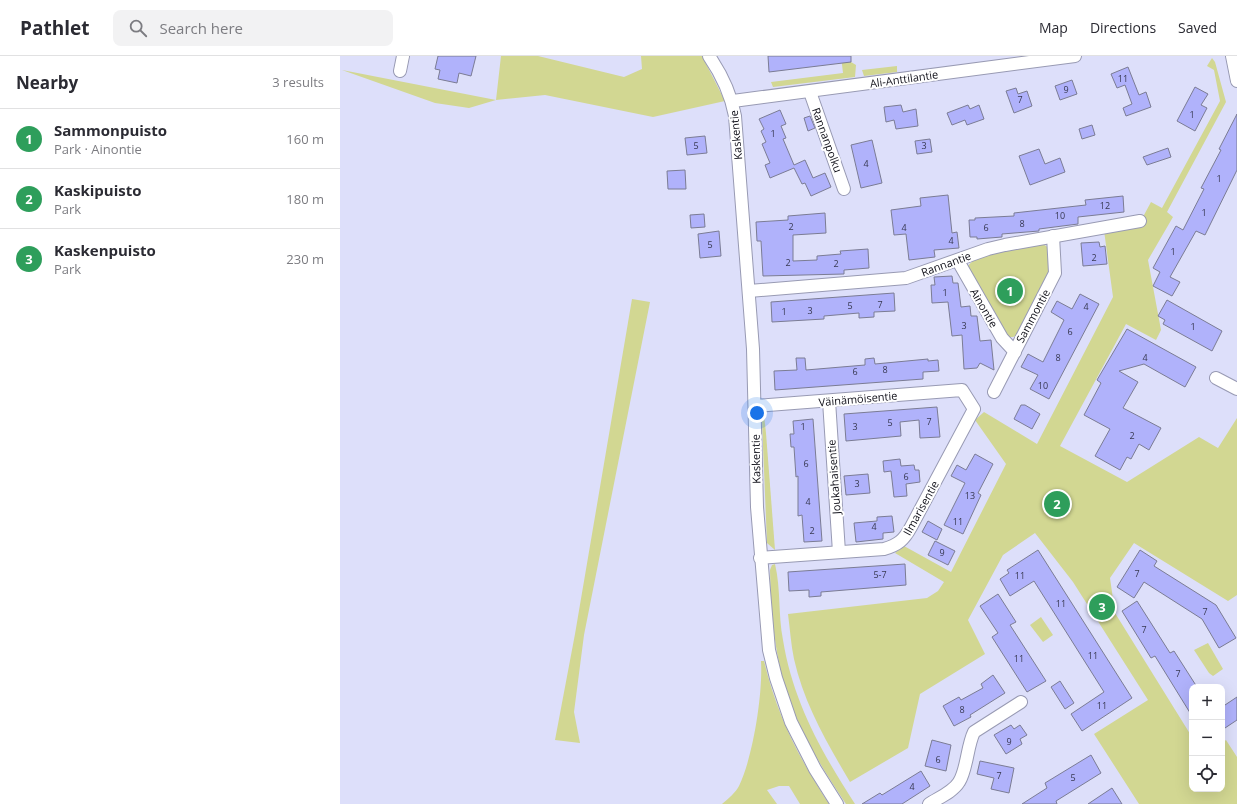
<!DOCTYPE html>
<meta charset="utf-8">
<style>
:root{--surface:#fff;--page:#f2f2f3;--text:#2b2b33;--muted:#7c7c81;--line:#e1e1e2;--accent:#0f766e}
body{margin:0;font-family:"Open Sans",sans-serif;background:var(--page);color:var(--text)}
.controls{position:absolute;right:12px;bottom:12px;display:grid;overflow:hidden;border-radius:8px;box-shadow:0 4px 16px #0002}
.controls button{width:36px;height:36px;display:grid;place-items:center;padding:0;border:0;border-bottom:1px solid var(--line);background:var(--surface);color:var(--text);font:20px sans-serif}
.you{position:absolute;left:417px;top:357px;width:14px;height:14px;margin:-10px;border:3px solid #fff;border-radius:50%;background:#1a73e8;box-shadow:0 0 0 6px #1a73e833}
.badge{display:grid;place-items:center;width:26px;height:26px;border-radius:50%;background:var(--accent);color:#fff;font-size:13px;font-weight:700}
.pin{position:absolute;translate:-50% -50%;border:2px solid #fff;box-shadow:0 1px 4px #0006}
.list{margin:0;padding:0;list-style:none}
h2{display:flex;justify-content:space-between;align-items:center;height:52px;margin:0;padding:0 16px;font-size:17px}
h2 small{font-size:13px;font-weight:400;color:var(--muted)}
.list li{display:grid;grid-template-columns:26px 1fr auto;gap:12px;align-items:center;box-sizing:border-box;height:60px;padding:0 16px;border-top:1px solid var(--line)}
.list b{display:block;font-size:15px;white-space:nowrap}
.list p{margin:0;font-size:13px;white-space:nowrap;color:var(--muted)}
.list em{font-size:13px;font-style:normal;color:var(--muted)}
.icon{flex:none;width:22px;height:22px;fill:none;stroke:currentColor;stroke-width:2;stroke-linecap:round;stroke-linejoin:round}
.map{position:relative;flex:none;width:897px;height:748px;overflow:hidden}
header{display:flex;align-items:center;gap:24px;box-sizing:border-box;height:56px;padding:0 20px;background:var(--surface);border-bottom:1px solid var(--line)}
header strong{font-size:19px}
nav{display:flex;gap:22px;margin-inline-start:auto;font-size:14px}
.search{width:280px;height:36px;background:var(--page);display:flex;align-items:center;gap:10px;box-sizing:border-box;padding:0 14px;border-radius:8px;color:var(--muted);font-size:15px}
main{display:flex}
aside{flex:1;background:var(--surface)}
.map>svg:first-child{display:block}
.green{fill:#d2d792}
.building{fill:#b0b2fb;stroke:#7b7c94}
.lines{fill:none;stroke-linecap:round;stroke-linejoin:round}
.minor-casing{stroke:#989ab3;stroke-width:14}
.minor{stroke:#fff;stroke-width:12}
.labels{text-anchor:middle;stroke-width:4;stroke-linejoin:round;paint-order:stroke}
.number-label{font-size:9px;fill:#373851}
.street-label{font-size:11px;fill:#0f0f18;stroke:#fff}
</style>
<header>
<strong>Pathlet</strong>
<div class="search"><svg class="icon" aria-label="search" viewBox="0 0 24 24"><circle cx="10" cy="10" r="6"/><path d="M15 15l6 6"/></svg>Search here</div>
<nav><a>Map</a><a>Directions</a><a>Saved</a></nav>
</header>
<main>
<aside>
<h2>Nearby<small>3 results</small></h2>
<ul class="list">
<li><span class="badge" style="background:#2e9e5b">1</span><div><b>Sammonpuisto</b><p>Park · Ainontie</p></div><em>160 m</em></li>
<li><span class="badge" style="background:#2e9e5b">2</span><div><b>Kaskipuisto</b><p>Park</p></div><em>180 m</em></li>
<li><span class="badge" style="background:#2e9e5b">3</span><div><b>Kaskenpuisto</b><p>Park</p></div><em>230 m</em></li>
</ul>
</aside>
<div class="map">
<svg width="897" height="748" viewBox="0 0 897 748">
<rect width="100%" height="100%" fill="#dddffa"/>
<g class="green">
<polygon points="161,0 198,0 284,21 302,13 301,0 362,0 385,45 313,61 205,39 156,44 129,52 95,47 2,14 156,44"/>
<polygon points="501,0 516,9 515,21 433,31 431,26 503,17"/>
<path d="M872,2l3,4 11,40 -59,110 6,5 -25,43 13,70 -5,10 -30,-16 -66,122 67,36 72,-45 19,11 19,-30v177l-9,6 -94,-58 -24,35 5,35 77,124v52h30v-46l4,-3 11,17v47h-98l-45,-70 54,-34 -75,-118 -38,-49 -32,22 -35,65 17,34 -65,40 -12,54 -58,34c-23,-39 -46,-78 -56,-123 -3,-14 -4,-30 -6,-45l139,-16 11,-7 6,-9 -49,-29 9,-7 47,26 55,-108 -31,-44 9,-8 53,32 76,-147 -10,-74 8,-1v-2l33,-5 7,-13 11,6 58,-107 -6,-31 -7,-4z"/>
<polygon points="557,10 557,16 524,20 522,14"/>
<path d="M703,188l6,4v26l-31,61 -5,2h-5l-41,-70c13,-18 56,-20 76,-23z"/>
<polygon points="292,243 310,246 244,579 234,656 240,687 215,684 235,578"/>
<polygon points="424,359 426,377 435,494 427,487 422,365"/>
<path d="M435,508c6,25 3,51 8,76 10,62 39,113 72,164h-9c-18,-27 -36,-55 -49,-85 -21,-47 -26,-98 -27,-149l2,-5z"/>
<polygon points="701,561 713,579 703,586 690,569"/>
<polygon points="868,587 883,613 873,620 869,617 854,594"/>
<path d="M421,605h3c14,57 34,95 65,143h-29l-11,-18h-10l-12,4 10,14h-55c6,-5 14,-12 17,-18 14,-29 24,-92 22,-125z"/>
</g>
<g class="building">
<polygon points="98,0 136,0 131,20 119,17 117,27 98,23 100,14 95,13"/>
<polygon points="428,0 511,0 511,6 429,16"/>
<polygon points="788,11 799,39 806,36 811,51 786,60 783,52 792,48 785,29 777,32 771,18"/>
<polygon points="732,24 737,38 720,44 715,30"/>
<polygon points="855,31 868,38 861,49 867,52 855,75 837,65"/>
<polygon points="676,32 678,38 687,35 692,50 674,57 666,35"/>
<polygon points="561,49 563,56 576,53 578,70 556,73 554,64 546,66 544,51"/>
<polygon points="628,49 630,53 639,49 644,63 627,69 625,64 612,69 607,57"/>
<polygon points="440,54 446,68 441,70 446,82 443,83 454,109 465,104 473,122 485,117 491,131 471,140 465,127 462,128 454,112 430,122 425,109 430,107 422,88 426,86 421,75 424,73 419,63"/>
<polygon points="897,58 897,114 865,179 856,175 830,221 840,226 832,240 813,230 820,216 813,212 836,170 843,174 864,133 861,132 881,94 879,93"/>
<polygon points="470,60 475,72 468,75 464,62"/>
<polygon points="752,69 755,79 742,83 739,73"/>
<polygon points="365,80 367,97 347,99 345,82"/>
<polygon points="590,83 592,96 577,98 575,85"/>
<polygon points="532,84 542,127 521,132 511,89"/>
<polygon points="828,92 831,101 807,109 803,101"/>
<polygon points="699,93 705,108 720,102 725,116 690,129 679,100"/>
<polygon points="345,114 346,133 328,133 327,115"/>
<polygon points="608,139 612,177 617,176 619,192 594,194 595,201 569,204 566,178 554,179 551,154 581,150 580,142"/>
<polygon points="783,140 784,156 738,161 738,168 699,173 699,175 662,178 662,181 637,183 637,181 630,181 629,164 635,164 635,162 674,160 674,157 746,149 745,144"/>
<polygon points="485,157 486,177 453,179 453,205 477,204 477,200 501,198 500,195 528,193 529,212 504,214 504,218 423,220 421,185 417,185 416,166 448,164 448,160"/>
<polygon points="364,158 365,171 351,172 350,159"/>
<polygon points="379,175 381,200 360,202 358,178"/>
<polygon points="759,186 760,191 765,190 767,208 743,210 741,187"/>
<polygon points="612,220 613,227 618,227 621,251 630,250 631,260 637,260 640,285 651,284 654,314 640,307 637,312 624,313 622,279 612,280 608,246 592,247 591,229 595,229 594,221"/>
<polygon points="554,237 555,255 534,256 534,261 519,262 519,257 484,260 484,263 432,266 431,246"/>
<polygon points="740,238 759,248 709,343 690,333 698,319 681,311 688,298 703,306 724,264 711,256 717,245 732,253"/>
<polygon points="827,244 882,275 872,295 823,268 825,264 818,260"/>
<polygon points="787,273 856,311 845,331 804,308 779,315 798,326 783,352 821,372 809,394 799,388 791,403 787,401 780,414 755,400 770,373 744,359 761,327 757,324"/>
<polygon points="456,302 465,302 466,314 525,309 525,303 534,302 535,308 588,303 588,305 598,304 599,315 583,316 583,323 435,334 434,315 457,314"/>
<polygon points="681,349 685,349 700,358 692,373 674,363"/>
<polygon points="597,351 600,381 580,382 579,364 560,366 561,380 506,385 504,358"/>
<polygon points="473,363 482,485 464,486 462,459 458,460 458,420 456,421 454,391 451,391 450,378 454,378 453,365"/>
<polygon points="635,398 653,408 638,437 641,439 623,478 604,469 625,427 611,420 617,409 626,414"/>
<polygon points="560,403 561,410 574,409 575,414 579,414 580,426 566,428 567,440 554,441 551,415 544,416 543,405"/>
<polygon points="528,418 530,437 506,439 504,420"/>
<polygon points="552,460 554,476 543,477 543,483 516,486 514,467 537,465 537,461"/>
<polygon points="588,465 602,473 597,484 582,476"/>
<polygon points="595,485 615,495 608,509 588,499"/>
<polygon points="698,494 792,642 742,675 731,658 764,636 694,525 670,540 660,523 669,517 667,514"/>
<polygon points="800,494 817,505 814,510 876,549 896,582 879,592 862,563 804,526 794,542 777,531"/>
<polygon points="565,508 566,529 481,536 481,540 469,541 469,534 449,535 448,516"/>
<polygon points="658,538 676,566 670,569 706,625 687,636 652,581 658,577 640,550"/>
<polygon points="797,545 830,597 834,595 857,631 852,631 852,660 815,600 811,602 782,555"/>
<polygon points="653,619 665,637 630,659 631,661 614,670 603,650 619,641 621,644 643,632 641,628"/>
<polygon points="720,625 734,647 725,653 711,631"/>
<polygon points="897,641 897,664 882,674 882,651"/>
<polygon points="671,669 674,673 680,669 687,679 680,683 682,688 666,698 654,679"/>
<polygon points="592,684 611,689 606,715 585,710"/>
<polygon points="751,699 761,717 716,745 717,748 682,748 707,732 705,727"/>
<polygon points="640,705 674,712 669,737 651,733 654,722 637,718"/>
<polygon points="581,715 590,730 562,748 522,748 540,737 542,739"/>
<polygon points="772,732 782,748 748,748"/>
</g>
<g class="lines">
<defs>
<g id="minor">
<path d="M369,0c13,19 22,38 26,60l18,233 4,158 12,143 7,28 15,44 24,47 22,35"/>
<polyline points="892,0 897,25"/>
<polyline points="60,15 63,0"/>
<polyline points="470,36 504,133"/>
<polyline points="393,45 735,0"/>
<polyline points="618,205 662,282 675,296"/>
<polyline points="409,235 566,222 648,193 665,189 800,165"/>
<polyline points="876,322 897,333"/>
<polyline points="654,336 715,217 713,180"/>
<polyline points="489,345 499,496"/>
<path d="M415,350l207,-16 12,19 -63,118c-7,13 -13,18 -27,22l-124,9"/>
<path d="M589,748c9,-6 24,-12 30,-22 8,-12 8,-36 15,-50l47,-30"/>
</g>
</defs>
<use href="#minor" class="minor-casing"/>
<use href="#minor" class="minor"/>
</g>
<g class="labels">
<g class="number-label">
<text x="783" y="26">11</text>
<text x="726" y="37">9</text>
<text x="680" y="47">7</text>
<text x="852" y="62">1</text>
<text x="433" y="81">1</text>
<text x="356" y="93">5</text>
<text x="584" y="93">3</text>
<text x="526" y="111">4</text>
<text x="879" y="126">1</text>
<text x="765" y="153">12</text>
<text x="864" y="160">1</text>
<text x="720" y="163">10</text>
<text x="682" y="171">8</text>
<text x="451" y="174">2</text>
<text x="564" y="175">4</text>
<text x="646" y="175">6</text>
<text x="611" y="188">4</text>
<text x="370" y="192">5</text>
<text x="833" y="199">1</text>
<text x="754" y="205">2</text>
<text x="448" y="210">2</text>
<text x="496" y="211">2</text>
<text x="605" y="240">1</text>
<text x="540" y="252">7</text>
<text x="510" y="253">5</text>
<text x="746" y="254">4</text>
<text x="470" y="258">3</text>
<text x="444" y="259">1</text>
<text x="624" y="273">3</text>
<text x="853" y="274">1</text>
<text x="730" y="279">6</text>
<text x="718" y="305">8</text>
<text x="805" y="305">4</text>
<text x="545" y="317">8</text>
<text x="515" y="319">6</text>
<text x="703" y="333">10</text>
<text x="589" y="369">7</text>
<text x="550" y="370">5</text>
<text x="463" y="374">1</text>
<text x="515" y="374">3</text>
<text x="792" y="383">2</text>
<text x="466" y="411">6</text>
<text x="566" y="424">6</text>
<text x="517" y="431">3</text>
<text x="630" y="443">13</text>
<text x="468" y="449">4</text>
<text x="618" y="469">11</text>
<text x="534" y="474">4</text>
<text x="472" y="478">2</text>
<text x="602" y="500">9</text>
<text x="797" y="521">7</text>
<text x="540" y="522">5-7</text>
<text x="680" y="523">11</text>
<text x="721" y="551">11</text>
<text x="865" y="559">7</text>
<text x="804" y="577">7</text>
<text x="753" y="603">11</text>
<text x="679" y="606">11</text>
<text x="838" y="621">7</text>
<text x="762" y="653">11</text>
<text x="622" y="657">8</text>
<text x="669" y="689">9</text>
<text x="598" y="707">6</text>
<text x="659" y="723">7</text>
<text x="733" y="725">5</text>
<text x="572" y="734">4</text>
</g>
<g class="street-label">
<text transform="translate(564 23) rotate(-8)" y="4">Ali-Anttilantie</text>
<text transform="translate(396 79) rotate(-95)" y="4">Kaskentie</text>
<text transform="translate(487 84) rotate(70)" y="4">Rannanpolku</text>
<text transform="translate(606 208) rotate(-20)" y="4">Rannantie</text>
<text transform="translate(644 252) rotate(60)" y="4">Ainontie</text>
<text transform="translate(693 260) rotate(-62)" y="4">Sammontie</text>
<text transform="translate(518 343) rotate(-5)" y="4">Väinämöisentie</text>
<text transform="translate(416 403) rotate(-91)" y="4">Kaskentie</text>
<text transform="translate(494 421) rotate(-94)" y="4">Joukahaisentie</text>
<text transform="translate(581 452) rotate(-61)" y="4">Ilmarisentie</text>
</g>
</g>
</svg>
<div class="controls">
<button>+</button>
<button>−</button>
<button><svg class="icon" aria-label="locate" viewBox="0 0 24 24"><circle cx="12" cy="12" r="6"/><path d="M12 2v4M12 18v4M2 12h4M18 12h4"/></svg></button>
</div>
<div class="you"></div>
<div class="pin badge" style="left:670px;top:235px;background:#2e9e5b">1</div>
<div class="pin badge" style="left:717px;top:448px;background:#2e9e5b">2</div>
<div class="pin badge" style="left:762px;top:551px;background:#2e9e5b">3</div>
</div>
</main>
